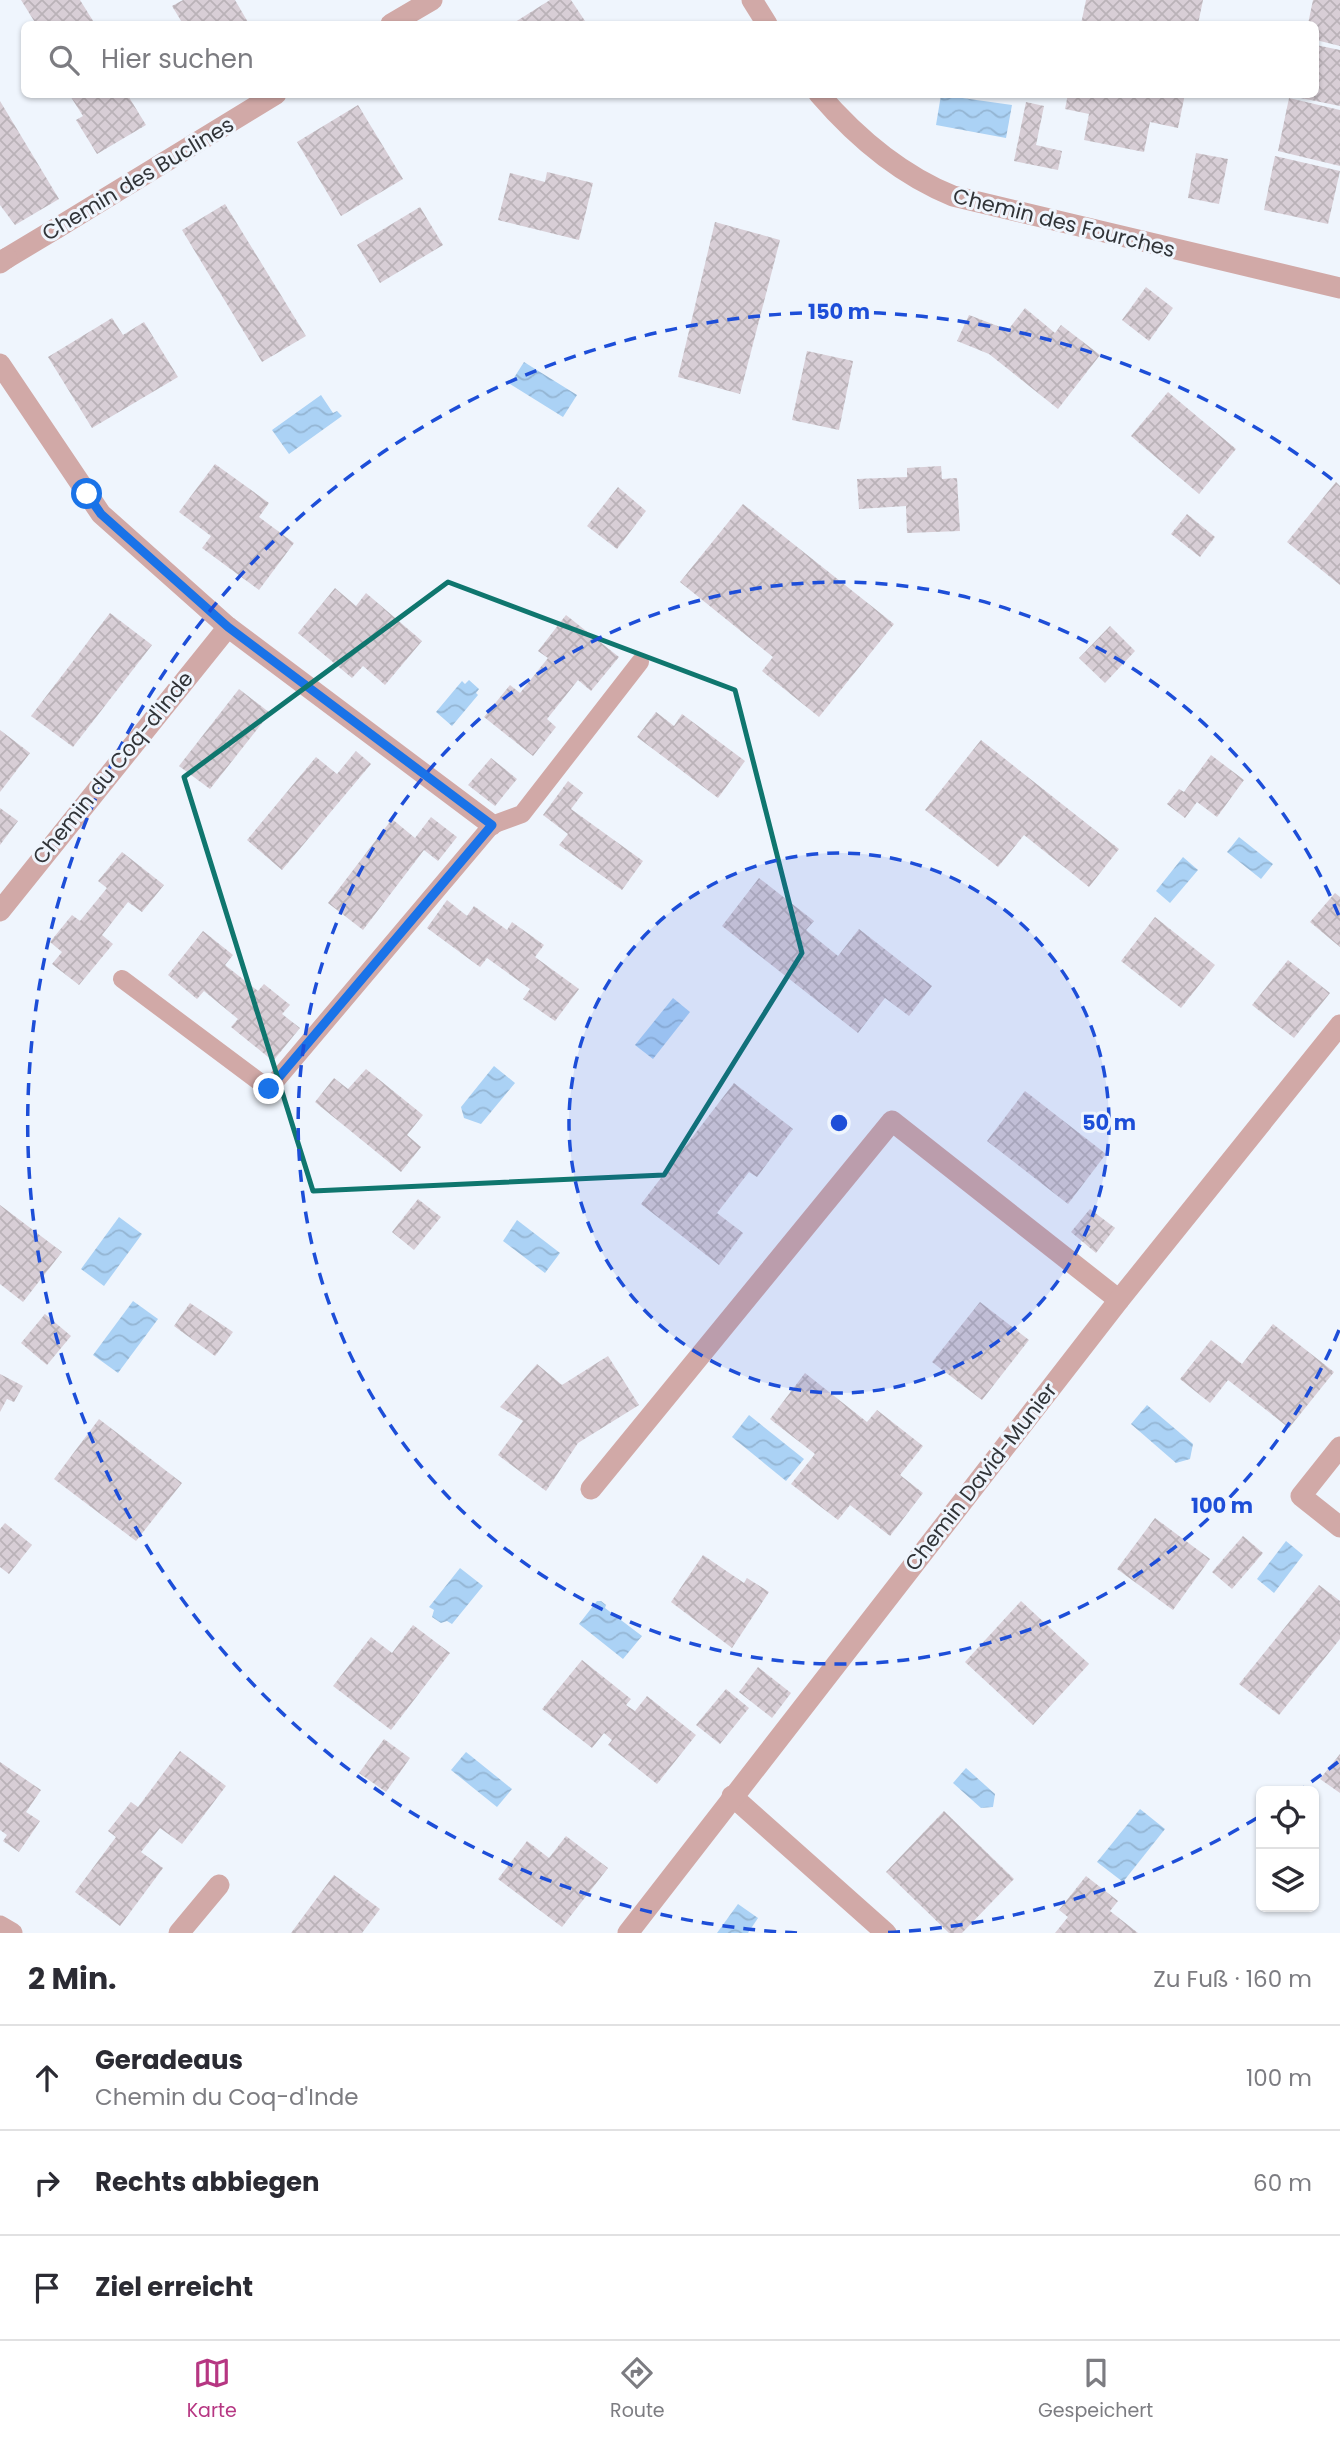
<!DOCTYPE html>
<html lang="de">
<meta charset="utf-8">
<style>
:root{--surface:#fff;--page:#f2f2f3;--text:#2b2b33;--muted:#7c7c81;--line:#e1e1e2;--accent:#b63682}
body{margin:0;font-family:Poppins,sans-serif;background:var(--page);color:var(--text)}
.controls{position:absolute;right:21px;bottom:21px;display:grid;overflow:hidden;border-radius:10px;box-shadow:0 2px 5px #0004}
.controls button{width:63px;height:63px;display:grid;place-items:center;padding:0;border:0;border-bottom:2px solid var(--line);background:var(--surface);color:var(--text);font:35px sans-serif}
.stop{position:absolute;width:21px;height:21px;margin:-16px;border:5px solid #1a73e8;border-radius:50%;background:#fff}
.stop.end{background:#1a73e8;border-color:#fff;box-shadow:0 2px 7px #0008}
.list{margin:0;padding:0;list-style:none}
h2{display:flex;justify-content:space-between;align-items:center;height:91px;margin:0;padding:0 28px;font-size:30px}
h2 small{font-size:23px;font-weight:400;color:var(--muted)}
.list li{display:grid;grid-template-columns:46px 1fr auto;gap:21px;align-items:center;box-sizing:border-box;height:105px;padding:0 28px;border-top:2px solid var(--line)}
.list b{display:block;font-size:26px;white-space:nowrap}
.list p{margin:0;font-size:23px;white-space:nowrap;color:var(--muted)}
.list em{font-size:23px;font-style:normal;color:var(--muted)}
.icon{flex:none;width:38px;height:38px;fill:none;stroke:currentColor;stroke-width:2;stroke-linecap:round;stroke-linejoin:round}
.map{position:relative;flex:none;width:1340px;height:1933px;overflow:hidden}
.search{position:absolute;background:var(--surface);box-shadow:0 2px 5px #0004;left:21px;right:21px;top:21px;height:77px;display:flex;align-items:center;gap:18px;box-sizing:border-box;padding:0 24px;border-radius:10px;color:var(--muted);font-size:26px}
.sheet{height:406px;background:var(--surface)}
nav{display:flex;justify-content:space-around;align-items:center;box-sizing:border-box;height:98px;border-top:2px solid var(--line);background:var(--surface);font-size:19px;color:var(--muted)}
nav a{display:grid;justify-items:center;gap:4px}
nav .on{color:var(--accent)}
.map>svg:first-child{display:block}
.water{fill:url(#water-waves)}
.building{fill:url(#building-cross-hatch)}
.lines{fill:none;stroke-linecap:round;stroke-linejoin:round}
.service{stroke:#d1a9a7;stroke-width:18}
.pedestrian{stroke:#d1a9a7;stroke-width:21}
.minor{stroke:#d1a9a7;stroke-width:21}
.route{stroke:#1a73e8;stroke-width:9}
.marked{fill:none;stroke:#0f766e;stroke-width:5;stroke-linejoin:round}
.ring{fill:none;stroke:#1d4ed8;stroke-width:3.5;stroke-dasharray:12 9}
.labels{text-anchor:middle;stroke-width:6;stroke-linejoin:round;paint-order:stroke}
.street-label{font-size:21px;fill:#313438;stroke:#eff5fd}
.centre{fill:#1d4ed8;stroke:#eff5fd;stroke-width:3.5}
.ring-label{font-size:21px;text-anchor:middle;font-weight:bold;fill:#1d4ed8;stroke:#eff5fd;stroke-width:6;stroke-linejoin:round;paint-order:stroke}
</style>
<div class="map">
<svg width="1340" height="1933" viewBox="0 0 1340 1933">
<defs>
<pattern id="water-waves" width="16" height="10" patternUnits="userSpaceOnUse" patternTransform="scale(1.75)"><rect width="16" height="10" fill="#abd2f5"/><path d="M0 5q4-4 8 0t8 0" fill="none" stroke="#94b5d3"/></pattern>
<pattern id="building-cross-hatch" width="8" height="8" patternUnits="userSpaceOnUse" patternTransform="scale(1.75)"><rect width="8" height="8" fill="#d8ced6"/><path d="M0 0l8 8M0 8l8-8" fill="none" stroke="#bab2b8"/></pattern>
</defs>
<rect width="100%" height="100%" fill="#eff5fd"/>
<g class="water">
<polygon points="941,95 1012,105 1006,138 936,125"/>
<polygon points="524,362 577,395 563,417 510,384"/>
<polygon points="321,395 333,413 337,411 342,416 289,454 272,430"/>
<polygon points="469,680 479,689 476,693 478,695 452,726 436,712 462,681 465,684"/>
<polygon points="1239,837 1273,864 1261,879 1227,852"/>
<polygon points="1183,857 1198,870 1170,903 1156,891"/>
<polygon points="673,998 690,1012 653,1059 635,1045"/>
<polygon points="494,1066 515,1083 481,1124 464,1118 461,1107"/>
<polygon points="119,1217 142,1234 104,1286 81,1269"/>
<polygon points="517,1220 560,1253 545,1273 503,1241"/>
<polygon points="133,1301 158,1319 118,1373 93,1355"/>
<polygon points="1147,1405 1193,1444 1190,1459 1176,1463 1131,1424"/>
<polygon points="749,1415 804,1459 786,1481 732,1437"/>
<polygon points="1286,1541 1303,1555 1274,1593 1257,1579"/>
<polygon points="460,1568 483,1586 452,1624 447,1621 441,1623 432,1617 434,1610 429,1607"/>
<polygon points="597,1601 601,1601 606,1605 605,1608 642,1636 623,1659 579,1624"/>
<polygon points="466,1752 512,1789 497,1807 451,1770"/>
<polygon points="966,1768 995,1794 993,1807 981,1808 953,1783"/>
<polygon points="1140,1809 1165,1829 1123,1882 1097,1862"/>
<polygon points="738,1904 758,1918 748,1933 717,1933"/>
</g>
<g class="building">
<polygon points="21,0 80,0 95,24 36,24"/>
<polygon points="183,0 235,0 249,24 183,24 172,6"/>
<polygon points="550,0 571,0 587,24 512,24"/>
<polygon points="1086,0 1203,0 1198,24 1081,24"/>
<polygon points="1313,0 1340,0 1340,46 1316,40 1316,24 1308,24"/>
<polygon points="1316,45 1340,50 1340,106 1291,96 1316,94"/>
<polygon points="69,94 127,94 146,125 97,154 76,120 83,116"/>
<polygon points="1068,94 1185,94 1178,128 1150,122 1144,152 1084,140 1089,114 1065,109"/>
<polygon points="1289,98 1340,110 1340,166 1278,151"/>
<polygon points="0,101 59,199 15,225 0,205"/>
<polygon points="1026,102 1044,106 1036,145 1062,151 1058,170 1014,161"/>
<polygon points="358,105 403,179 341,216 297,142"/>
<polygon points="1196,153 1228,159 1219,204 1188,198"/>
<polygon points="1275,156 1340,171 1328,224 1264,210"/>
<polygon points="547,172 593,183 579,240 498,220 510,173 545,182"/>
<polygon points="225,204 306,336 262,362 182,230"/>
<polygon points="420,207 443,245 380,283 357,245"/>
<polygon points="715,222 780,240 740,394 678,377"/>
<polygon points="1146,287 1173,308 1149,341 1122,320"/>
<polygon points="1025,308 1055,333 1061,325 1100,355 1058,409 989,354 957,341 969,315 1008,330"/>
<polygon points="112,318 123,335 144,322 178,377 92,428 48,357"/>
<polygon points="807,351 853,361 839,430 792,420"/>
<polygon points="1168,392 1236,449 1199,494 1131,436"/>
<polygon points="215,464 269,503 259,517 294,543 259,590 202,548 211,536 179,512"/>
<polygon points="941,466 942,479 957,478 960,531 907,533 906,506 859,509 857,479 907,477 907,468"/>
<polygon points="1336,482 1340,486 1340,585 1287,542"/>
<polygon points="618,487 646,511 617,549 587,526"/>
<polygon points="743,504 894,624 819,717 762,671 773,657 680,582"/>
<polygon points="1187,514 1215,537 1200,557 1171,534"/>
<polygon points="335,588 356,606 366,593 422,641 385,685 363,666 352,678 298,633"/>
<polygon points="110,613 152,645 73,747 31,716"/>
<polygon points="566,615 619,657 591,691 578,680 547,719 556,727 533,756 484,717 510,685 520,693 548,658 538,651"/>
<polygon points="1110,626 1135,651 1105,683 1079,658"/>
<polygon points="239,689 270,713 210,789 179,766"/>
<polygon points="656,712 674,726 682,714 745,761 718,798 637,737"/>
<polygon points="0,730 30,753 0,792"/>
<polygon points="981,740 1119,849 1089,887 1024,835 998,867 925,810"/>
<polygon points="356,751 371,764 282,870 247,840 316,757 337,774"/>
<polygon points="1211,755 1244,780 1217,817 1197,802 1185,818 1167,804 1179,789 1184,792"/>
<polygon points="491,758 517,779 495,806 468,785"/>
<polygon points="568,781 583,793 571,809 643,861 622,890 559,845 568,834 543,815"/>
<polygon points="0,808 18,821 0,845"/>
<polygon points="431,817 457,837 438,861 424,850 363,930 328,903 392,819 415,838"/>
<polygon points="122,852 164,885 142,912 128,902 102,935 113,944 79,985 52,964 62,952 50,942 72,915 80,921 107,888 98,881"/>
<polygon points="759,878 814,921 806,930 838,956 859,929 932,986 909,1016 885,998 858,1033 722,926"/>
<polygon points="1335,893 1340,897 1340,947 1310,922"/>
<polygon points="447,900 467,916 474,906 507,930 512,922 544,945 535,957 579,989 555,1021 523,999 530,989 487,958 480,967 427,928"/>
<polygon points="1155,917 1215,965 1181,1008 1121,961"/>
<polygon points="203,931 233,955 225,965 258,991 264,984 290,1005 282,1014 300,1028 273,1061 231,1027 238,1019 204,991 197,999 168,975"/>
<polygon points="1288,960 1330,993 1294,1038 1252,1005"/>
<polygon points="366,1069 423,1115 407,1135 421,1147 401,1172 315,1102 334,1078 348,1089"/>
<polygon points="734,1083 793,1129 757,1177 749,1172 717,1213 743,1233 719,1265 641,1204"/>
<polygon points="1025,1091 1106,1154 1068,1204 987,1141"/>
<polygon points="418,1199 441,1217 414,1250 392,1232"/>
<polygon points="0,1205 62,1252 23,1302 0,1284"/>
<polygon points="1090,1209 1115,1228 1096,1253 1071,1232"/>
<polygon points="980,1302 1029,1340 982,1400 932,1362"/>
<polygon points="190,1303 233,1332 215,1356 174,1326"/>
<polygon points="45,1314 71,1336 47,1365 21,1343"/>
<polygon points="1273,1324 1334,1372 1289,1428 1228,1380 1210,1403 1180,1379 1211,1340 1242,1364"/>
<polygon points="608,1356 639,1405 578,1443 546,1491 498,1455 523,1421 500,1407 537,1364 562,1385"/>
<polygon points="805,1373 867,1422 877,1410 923,1446 900,1475 923,1493 890,1536 850,1505 838,1520 791,1484 815,1454 770,1419"/>
<polygon points="0,1374 23,1386 14,1402 7,1399 0,1412"/>
<polygon points="99,1419 182,1483 136,1541 54,1479"/>
<polygon points="1155,1518 1210,1559 1173,1610 1117,1569"/>
<polygon points="5,1523 32,1545 9,1574 0,1567 0,1529"/>
<polygon points="1243,1536 1263,1553 1232,1589 1212,1572"/>
<polygon points="703,1555 744,1583 747,1578 769,1592 732,1648 671,1602"/>
<polygon points="1319,1585 1340,1601 1340,1639 1279,1715 1239,1684"/>
<polygon points="1021,1601 1089,1664 1033,1725 965,1662"/>
<polygon points="413,1625 450,1653 391,1730 333,1686 371,1637 392,1653"/>
<polygon points="582,1660 631,1699 626,1705 635,1711 647,1696 696,1735 657,1784 608,1745 612,1740 604,1733 592,1748 542,1709"/>
<polygon points="758,1667 791,1693 772,1718 739,1692"/>
<polygon points="726,1689 749,1708 720,1744 696,1725"/>
<polygon points="384,1739 410,1758 386,1792 359,1773"/>
<polygon points="180,1751 226,1786 182,1844 160,1828 141,1852 163,1868 120,1926 75,1892 116,1837 108,1831 131,1802 138,1807"/>
<polygon points="1340,1754 1340,1793 1320,1779"/>
<polygon points="0,1762 41,1790 26,1812 40,1821 19,1852 3,1841 7,1835 0,1830"/>
<polygon points="944,1811 1014,1879 962,1933 949,1933 886,1872"/>
<polygon points="566,1836 608,1868 562,1927 498,1879 527,1841 549,1858"/>
<polygon points="334,1875 380,1909 362,1933 291,1933"/>
<polygon points="1086,1876 1118,1901 1110,1911 1138,1933 1055,1933 1068,1917 1059,1910"/>
</g>
<g class="lines">
<polyline class="service" points="122,979 269,1089 492,825 522,814 640,662"/>
<polyline class="pedestrian" points="7,258 57,228"/>
<g class="minor">
<polyline points="752,0 767,24"/>
<polyline points="391,24 432,0"/>
<path d="M819,94c37,43 82,81 134,102l387,92"/>
<polyline points="57,228 276,94"/>
<polyline points="0,263 7,258"/>
<polyline points="0,364 101,514 228,627 492,825"/>
<polyline points="0,911 228,627"/>
<polyline points="1340,1447 1301,1496 1340,1527"/>
<polyline points="591,1489 892,1121 1119,1300"/>
<polyline points="732,1796 886,1933"/>
<polyline points="0,1926 12,1933"/>
<polyline points="179,1933 219,1885"/>
<polyline points="628,1933 1119,1300 1340,1025"/>
</g>
</g>
<g class="lines">
<polyline class="route" points="87,494 101,514 228,627 492,825 269,1089"/>
</g>
<path class="marked" d="M448,582l287,108 67,263 -138,222 -351,16 -129,-414z"/>
<circle cx="839" cy="1123" r="270" fill="#1d4ed8" fill-opacity=".12"/>
<g class="ring">
<circle cx="839" cy="1123" r="270"/>
<path d="M1339 1330A541 541 0 1 1 1339 916"/>
<path d="M1338 1762A811 811 0 0 1 1304 1787M1257 1818A811 811 0 0 1 881 1933M797 1933A811 811 0 1 1 1338 484"/>
</g>
<g class="labels">
<g class="street-label">
<text transform="translate(138 179) rotate(-31)" y="7">Chemin des Buclines</text>
<text transform="translate(1064 223) rotate(14)" y="7">Chemin des Fourches</text>
<text transform="translate(113 768) rotate(-51)" y="7">Chemin du Coq-d'Inde</text>
<text transform="translate(981 1477) rotate(-52)" y="7">Chemin David-Munier</text>
</g>
</g>
<circle cx="839" cy="1123" r="10" class="centre"/>
<g class="ring-label">
<text x="839" y="319">150 m</text>
<text x="1109" y="1130">50 m</text>
<text x="1222" y="1513">100 m</text>
</g>
</svg>
<div class="controls">
<button><svg class="icon" aria-label="locate" viewBox="0 0 24 24"><circle cx="12" cy="12" r="6"/><path d="M12 2v4M12 18v4M2 12h4M18 12h4"/></svg></button>
<button><svg class="icon" aria-label="layers" viewBox="0 0 24 24"><path d="M12 4l9 5-9 5-9-5zM3 14l9 5 9-5"/></svg></button>
</div>
<div class="stop" style="left:87px;top:494px"></div>
<div class="stop end" style="left:269px;top:1089px"></div>
<div class="search"><svg class="icon" aria-label="search" viewBox="0 0 24 24"><circle cx="10" cy="10" r="6"/><path d="M15 15l6 6"/></svg>Hier suchen</div>
</div>
<section class="sheet">
<h2>2 Min.<small>Zu Fuß · 160 m</small></h2>
<ul class="list">
<li><svg class="icon" aria-label="ahead" viewBox="0 0 24 24"><path d="M12 20V5M6 11l6-6 6 6"/></svg><div><b>Geradeaus</b><p>Chemin du Coq-d'Inde</p></div><em>100 m</em></li>
<li><svg class="icon" aria-label="right" viewBox="0 0 24 24"><path d="M7 20v-9h11M14 6l5 5-5 5"/></svg><div><b>Rechts abbiegen</b></div><em>60 m</em></li>
<li><svg class="icon" aria-label="arrive" viewBox="0 0 24 24"><path d="M6 21V4h12l-3 4 3 4H6"/></svg><div><b>Ziel erreicht</b></div></li>
</ul>
</section>
<nav>
<a class="on"><svg class="icon" aria-label="map" viewBox="0 0 24 24"><path d="M3 6l6-2 6 2 6-2v14l-6 2-6-2-6 2zM9 4v14M15 6v14"/></svg>Karte</a>
<a><svg class="icon" aria-label="directions" viewBox="0 0 24 24"><path d="M12 3l9 9-9 9-9-9zM9 14v-3h6M13 9l2 2-2 2"/></svg>Route</a>
<a><svg class="icon" aria-label="saved" viewBox="0 0 24 24"><path d="M7 4h10v16l-5-4-5 4z"/></svg>Gespeichert</a>
</nav>
